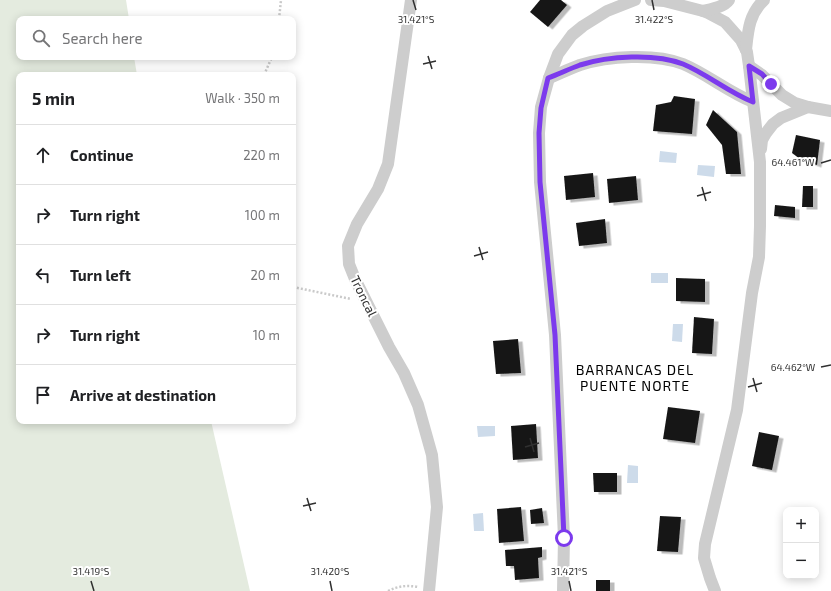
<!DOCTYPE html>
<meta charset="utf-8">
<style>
:root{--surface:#fff;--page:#f2f2f2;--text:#202124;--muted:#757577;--line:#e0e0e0}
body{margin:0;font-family:"Exo 2",sans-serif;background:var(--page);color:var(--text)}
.controls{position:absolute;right:12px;bottom:12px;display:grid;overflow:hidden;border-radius:8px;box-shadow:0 2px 10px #0003}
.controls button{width:36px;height:36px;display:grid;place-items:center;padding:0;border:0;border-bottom:1px solid var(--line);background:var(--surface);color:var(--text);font:20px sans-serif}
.stop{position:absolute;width:12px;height:12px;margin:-9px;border:3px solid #7c3aed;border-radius:50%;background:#fff}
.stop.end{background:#7c3aed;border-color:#fff;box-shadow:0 1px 4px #0008}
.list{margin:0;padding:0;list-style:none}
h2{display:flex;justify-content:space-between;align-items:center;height:52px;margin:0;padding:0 16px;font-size:17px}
h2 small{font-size:13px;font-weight:400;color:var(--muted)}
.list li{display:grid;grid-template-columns:26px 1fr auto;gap:12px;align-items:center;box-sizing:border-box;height:60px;padding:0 16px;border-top:1px solid var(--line)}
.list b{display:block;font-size:15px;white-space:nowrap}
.list em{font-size:13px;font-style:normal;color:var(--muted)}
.icon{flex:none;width:22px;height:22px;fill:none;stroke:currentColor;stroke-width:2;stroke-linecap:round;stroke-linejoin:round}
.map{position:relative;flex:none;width:831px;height:591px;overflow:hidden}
.search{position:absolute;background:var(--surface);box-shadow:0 2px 10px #0003;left:16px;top:16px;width:280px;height:44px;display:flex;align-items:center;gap:10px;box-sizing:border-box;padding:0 14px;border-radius:8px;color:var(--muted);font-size:15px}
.panel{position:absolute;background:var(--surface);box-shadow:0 2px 10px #0003;left:16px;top:72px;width:280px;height:352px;border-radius:8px}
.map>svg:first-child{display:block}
.green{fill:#e4ebdf}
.water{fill:#cddbea}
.building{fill:#171717;filter:url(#shadow)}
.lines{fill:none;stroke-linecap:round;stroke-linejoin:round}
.path{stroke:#cacaca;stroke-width:2.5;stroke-dasharray:2 2;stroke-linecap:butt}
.minor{stroke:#cdcdcd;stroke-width:12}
.route{stroke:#7c3aed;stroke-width:5}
.ticks{fill:none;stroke:#303030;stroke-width:1.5}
.labels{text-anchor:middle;stroke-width:4;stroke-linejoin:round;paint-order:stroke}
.street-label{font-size:13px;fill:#303030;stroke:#fff}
.neighbourhood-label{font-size:14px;letter-spacing:1px;fill:#000;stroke:#fff}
.ticks-label{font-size:10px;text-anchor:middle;fill:#303030;stroke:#fff;stroke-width:4;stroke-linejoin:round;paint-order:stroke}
</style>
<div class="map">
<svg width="831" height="591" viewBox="0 0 831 591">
<defs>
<filter id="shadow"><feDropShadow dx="4.5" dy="2.5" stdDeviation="0" flood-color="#0004"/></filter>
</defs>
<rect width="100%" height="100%" fill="#fff"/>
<polygon class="green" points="0,0 126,0 129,19 19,19 19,57 134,57 137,75 19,75 19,421 211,421 250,591 0,591"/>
<g class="water">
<polygon points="660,151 677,153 676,163 659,162"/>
<polygon points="698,165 715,166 714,177 697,175"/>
<rect x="651" y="273" width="17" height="10"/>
<polygon points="673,324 683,324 682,342 672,341"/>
<polygon points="477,426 495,426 495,436 478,437"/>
<polygon points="628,465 638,466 638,483 627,483"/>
<polygon points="483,513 484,531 474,531 473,514"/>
</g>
<g class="building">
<polygon points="540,0 561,0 567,5 548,27 530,12"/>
<polygon points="674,96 695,99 692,134 653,131 656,105 671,102"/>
<polygon points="713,110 737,132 741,174 726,174 722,145 706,125"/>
<polygon points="796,135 820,140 817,165 800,159 792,153"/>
<polygon points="593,173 595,197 566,200 564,176"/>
<polygon points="636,176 638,200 609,203 607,179"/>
<polygon points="803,186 813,186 813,207 802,207"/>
<polygon points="775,205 795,207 795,218 774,216"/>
<polygon points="605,219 607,243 579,246 576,223"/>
<polygon points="676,278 705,279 705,302 676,301"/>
<polygon points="694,317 714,319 712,354 692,353"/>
<polygon points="518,339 521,373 496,374 493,341"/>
<polygon points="668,407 700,411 695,443 663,439"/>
<polygon points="536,424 538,458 513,460 511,426"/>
<polygon points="759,432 779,436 772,470 752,466"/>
<polygon points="593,473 617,473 617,492 594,492"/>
<polygon points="521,507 524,541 499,543 497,509"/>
<polygon points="542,508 544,523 531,524 530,510"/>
<polygon points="660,516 681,517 678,552 657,551"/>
<polygon points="542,547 542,557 538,558 539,578 515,580 514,566 506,566 505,550"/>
<rect x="596" y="580" width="14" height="11"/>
</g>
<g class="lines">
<g class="path">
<polyline points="279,19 281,0"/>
<polyline points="264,75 272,57"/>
<polyline points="293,287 351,299"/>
<path d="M388,591c10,-5 19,-6 30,-4"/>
</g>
<g class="minor">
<polyline points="411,0 388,164 378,189 357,224 348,246 349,264 355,279 389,347 404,373 418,405 432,455 437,507 429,591"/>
<polyline points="651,0 664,1 703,11 708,13 725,22 741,40 747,52 749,66 760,162 760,226 759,257 752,293 737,410 705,544 704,558 710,578 715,591"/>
<path d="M703,11c9,-2 21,-4 26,-11"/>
<path d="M746,50c2,-19 3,-36 18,-50"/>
<polyline points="749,66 762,75 782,95 795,103 808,107 831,111"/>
<path d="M549,78c10,-4 20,-9 31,-13 28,-9 75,-12 103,-1 24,10 45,28 70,38"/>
<polyline points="761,149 762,140 766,133 773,124 781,118 808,107"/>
<polyline points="563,591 564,538 555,335 540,182 539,133 541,107 549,78 558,54 572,35 583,26 607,11 635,0"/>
</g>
</g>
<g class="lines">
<path class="route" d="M564,538l-9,-203 -15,-153 -1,-49 2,-25 7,-30c11,-4 21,-9 32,-13 28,-9 75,-12 103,-1 24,10 45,28 70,38l-4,-36 13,8 9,10"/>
</g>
<path class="ticks" d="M413,0l3,10M652,0l2,10M428,56l4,13M423,64l13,-3M821,163l10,-3M702,187l4,14M697,196l14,-4M479,247l4,13M474,256l14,-4M821,367l10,-2M753,378l4,14M748,387l14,-4M530,438l4,14M525,447l14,-4M307,498l4,13M303,506l13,-3M91,581l3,10M330,581l2,10M569,581l2,10"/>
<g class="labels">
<g class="street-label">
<text transform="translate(364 296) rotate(64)" y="5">Troncal</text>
</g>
<g class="neighbourhood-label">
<text x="635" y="375">BARRANCAS DEL<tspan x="635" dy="16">PUENTE NORTE</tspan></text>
</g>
</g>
<g class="ticks-label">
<text x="416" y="23">31.421°S</text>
<text x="654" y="23">31.422°S</text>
<text x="793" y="166">64.461°W</text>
<text x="793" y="371">64.462°W</text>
<text x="91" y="575">31.419°S</text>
<text x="330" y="575">31.420°S</text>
<text x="569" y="575">31.421°S</text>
</g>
</svg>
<div class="controls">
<button>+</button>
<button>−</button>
</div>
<div class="stop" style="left:564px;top:538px"></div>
<div class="stop end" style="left:771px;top:84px"></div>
<div class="search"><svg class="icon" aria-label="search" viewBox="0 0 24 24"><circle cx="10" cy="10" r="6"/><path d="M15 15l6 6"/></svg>Search here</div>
<section class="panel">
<h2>5 min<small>Walk · 350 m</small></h2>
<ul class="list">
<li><svg class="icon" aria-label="ahead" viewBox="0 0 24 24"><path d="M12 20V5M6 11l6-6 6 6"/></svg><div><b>Continue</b></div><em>220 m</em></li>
<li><svg class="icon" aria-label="right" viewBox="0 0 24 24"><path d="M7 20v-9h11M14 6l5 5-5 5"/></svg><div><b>Turn right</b></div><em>100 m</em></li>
<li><svg class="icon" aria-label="left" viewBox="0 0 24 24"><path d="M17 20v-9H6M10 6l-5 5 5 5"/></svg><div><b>Turn left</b></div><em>20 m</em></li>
<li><svg class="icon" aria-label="right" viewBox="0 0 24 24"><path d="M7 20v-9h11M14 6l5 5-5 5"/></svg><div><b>Turn right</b></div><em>10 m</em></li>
<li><svg class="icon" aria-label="arrive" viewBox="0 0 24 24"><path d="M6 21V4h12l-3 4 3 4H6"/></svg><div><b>Arrive at destination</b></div></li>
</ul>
</section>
</div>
